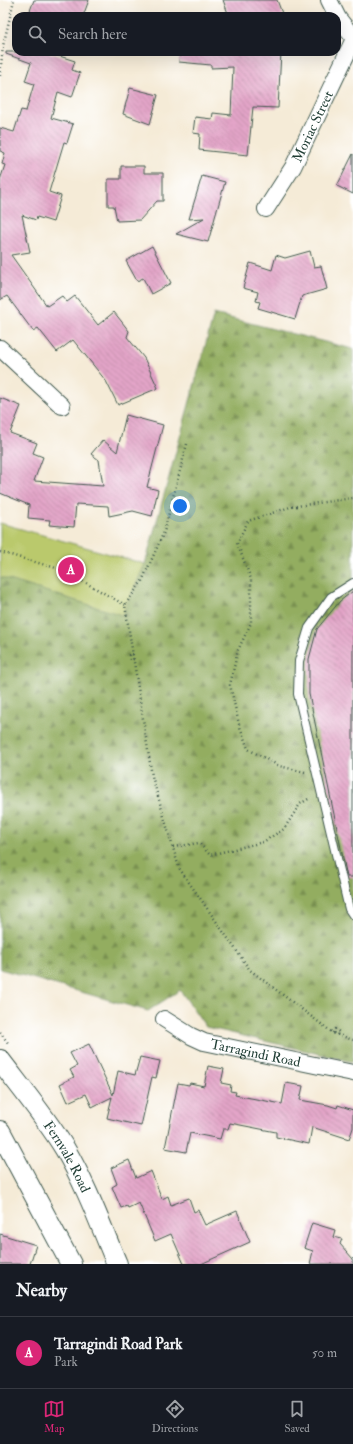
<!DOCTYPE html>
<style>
:root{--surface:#171b24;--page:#242831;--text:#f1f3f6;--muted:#9ea1a6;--line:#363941;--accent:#db2777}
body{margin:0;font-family:"IM FELL Double Pica",serif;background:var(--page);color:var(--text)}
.you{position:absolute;left:180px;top:506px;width:14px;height:14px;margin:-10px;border:3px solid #fff;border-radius:50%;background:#1a73e8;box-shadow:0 0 0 6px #1a73e833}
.badge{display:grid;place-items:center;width:26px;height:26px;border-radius:50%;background:var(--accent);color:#fff;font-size:13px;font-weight:700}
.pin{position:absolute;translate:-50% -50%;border:2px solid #fff;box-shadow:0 1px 4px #0006}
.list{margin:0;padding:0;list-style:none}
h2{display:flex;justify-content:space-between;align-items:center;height:52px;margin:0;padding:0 16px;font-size:17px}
h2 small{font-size:13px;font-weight:400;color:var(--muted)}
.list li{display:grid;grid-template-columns:26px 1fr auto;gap:12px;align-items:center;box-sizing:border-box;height:72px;padding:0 16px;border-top:1px solid var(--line)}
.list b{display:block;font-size:15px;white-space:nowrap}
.list p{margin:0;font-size:13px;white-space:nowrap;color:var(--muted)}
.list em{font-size:13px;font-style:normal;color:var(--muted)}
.icon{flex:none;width:22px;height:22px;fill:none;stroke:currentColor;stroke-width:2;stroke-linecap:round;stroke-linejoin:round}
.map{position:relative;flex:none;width:353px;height:1264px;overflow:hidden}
.search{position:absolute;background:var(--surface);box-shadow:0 4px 16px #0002;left:12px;right:12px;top:12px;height:44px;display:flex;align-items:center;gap:10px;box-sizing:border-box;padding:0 14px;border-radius:12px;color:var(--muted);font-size:15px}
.sheet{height:124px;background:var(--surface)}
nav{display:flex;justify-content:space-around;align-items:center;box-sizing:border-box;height:56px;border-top:1px solid var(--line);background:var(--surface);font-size:11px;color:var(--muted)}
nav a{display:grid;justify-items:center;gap:2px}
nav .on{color:var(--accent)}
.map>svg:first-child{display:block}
.forest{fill:url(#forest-firs);stroke:#59754a}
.park{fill:#bac96c;stroke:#6c8350}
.building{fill:url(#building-back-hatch)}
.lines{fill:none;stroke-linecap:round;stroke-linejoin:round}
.service-casing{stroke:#3f574c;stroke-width:10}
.minor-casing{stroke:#3f574c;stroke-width:18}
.tertiary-casing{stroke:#3f574c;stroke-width:22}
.path{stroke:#3f574c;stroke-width:2.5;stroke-dasharray:1 3;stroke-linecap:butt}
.service{stroke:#fff;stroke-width:8}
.minor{stroke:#fff;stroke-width:16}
.tertiary{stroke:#fff;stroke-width:20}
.labels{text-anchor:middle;stroke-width:3;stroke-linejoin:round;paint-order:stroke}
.street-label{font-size:14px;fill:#1f3d34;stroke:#fff}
</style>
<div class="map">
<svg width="353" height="1264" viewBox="0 0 353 1264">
<defs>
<pattern id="forest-firs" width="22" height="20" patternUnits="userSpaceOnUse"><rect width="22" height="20" fill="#93ad60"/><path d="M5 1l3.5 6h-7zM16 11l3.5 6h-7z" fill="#778e50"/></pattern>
<pattern id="building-back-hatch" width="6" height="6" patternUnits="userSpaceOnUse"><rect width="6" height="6" fill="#e3a4c8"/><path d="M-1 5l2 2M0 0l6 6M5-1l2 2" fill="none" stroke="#b787a3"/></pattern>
</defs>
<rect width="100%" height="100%" fill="#fff"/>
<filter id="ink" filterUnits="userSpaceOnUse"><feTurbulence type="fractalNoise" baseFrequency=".025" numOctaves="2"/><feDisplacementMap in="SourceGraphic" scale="8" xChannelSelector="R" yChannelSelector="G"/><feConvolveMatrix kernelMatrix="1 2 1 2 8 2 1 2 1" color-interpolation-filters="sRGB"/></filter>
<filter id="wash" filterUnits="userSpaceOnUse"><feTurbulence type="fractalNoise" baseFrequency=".012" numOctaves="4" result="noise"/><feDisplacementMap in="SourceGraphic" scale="16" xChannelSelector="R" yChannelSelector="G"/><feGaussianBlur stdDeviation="0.9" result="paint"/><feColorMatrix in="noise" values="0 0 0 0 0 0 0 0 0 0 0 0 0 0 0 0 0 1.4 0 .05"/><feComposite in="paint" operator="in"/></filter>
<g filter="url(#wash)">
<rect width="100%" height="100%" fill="#f5ebd7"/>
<polygon class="forest" points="214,314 353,349 353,1062 206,1027 180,990 148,1011 0,969 0,577 122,615 145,564"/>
<polygon class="park" points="0,523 145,564 122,615 0,577"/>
<g id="blocks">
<g class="building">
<polygon points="34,0 89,0 83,16 28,16"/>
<polygon points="223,0 277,0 283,16 229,16"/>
<polygon points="6,52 47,52 75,61 72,70 80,73 72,97 58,92 51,118 73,124 67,143 64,142 49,192 61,196 53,222 37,217 36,220 22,215 30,252 11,255 47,306 62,296 67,302 75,296 98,325 114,312 129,331 127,337 144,358 158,388 118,405 106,381 73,340 57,352 38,328 33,331 7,296 0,300 0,180 5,165 2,164 5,153 0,151 0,128 14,132 21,110 26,111 34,84 25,81 31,63 6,54"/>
<polygon points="216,52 281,52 278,108 253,107 248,155 199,150 200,134 193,133 195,117 212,119 213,113 231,115 233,67 211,68 211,65 179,62 180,53"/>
<polygon points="130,88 158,95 150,124 123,114"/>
<polygon points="353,154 353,194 337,186"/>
<polygon points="121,166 144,166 144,173 163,173 163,201 157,201 140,220 117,221 114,206 108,206 108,179 121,179"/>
<polygon points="202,176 225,182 208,242 176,234 204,218 189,219"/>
<polygon points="152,246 171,283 151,294 143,278 137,281 126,261"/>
<polygon points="310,251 314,267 321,266 327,289 302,296 295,319 258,308 260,302 256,301 258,292 243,288 250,263 272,270 276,255 285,258"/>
<polygon points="0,398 21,406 10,433 37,443 33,453 43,457 34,481 103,486 99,460 91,454 103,440 117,452 126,415 163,425 147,487 158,490 152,516 133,511 109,516 108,506 76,504 74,527 49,525 50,520 28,518 29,505 0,493"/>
<polygon points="353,591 353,877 347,877 309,694 309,659 317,629 340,601"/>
<polygon points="89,1044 113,1095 118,1071 135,1075 140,1057 160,1061 156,1078 152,1077 141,1126 107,1118 112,1097 92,1107 86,1094 68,1102 60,1084 74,1077 70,1070 77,1066 70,1053"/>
<polygon points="208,1066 224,1069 221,1083 231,1085 230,1091 236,1092 235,1095 282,1104 286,1083 303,1086 300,1100 328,1105 337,1108 338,1105 353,1110 353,1128 349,1139 312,1127 309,1144 276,1137 276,1132 230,1123 228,1129 223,1129 220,1139 190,1133 186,1152 165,1148 178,1083 189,1085 190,1083 204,1086"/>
<polygon points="129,1160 136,1178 151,1171 162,1199 168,1196 171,1205 189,1198 194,1212 198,1210 205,1225 237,1211 250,1242 201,1264 184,1264 171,1234 155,1241 139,1203 128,1208 127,1206 121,1208 112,1187 117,1184 111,1168"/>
<polygon points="312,1223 335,1230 333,1237 342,1239 340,1244 353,1259 353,1264 310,1264 313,1251 304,1248"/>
<polygon points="0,1234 36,1245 30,1264 0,1264"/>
</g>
</g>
</g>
<g filter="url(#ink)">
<use href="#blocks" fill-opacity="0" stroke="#3f574c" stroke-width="1"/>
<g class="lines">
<defs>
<polyline id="service" points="353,583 331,597 309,628 299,661 298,694 349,909 353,915"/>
<g id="minor">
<polyline points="329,0 338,18 353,37"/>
<path id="s1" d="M266,209l27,-42 60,-126"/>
<polyline points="0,348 62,406"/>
<path id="s2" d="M164,1019l27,17 13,6 149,31"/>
</g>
<g id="tertiary">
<path id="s3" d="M0,1060c22,29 46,58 65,89 21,36 36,77 52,115"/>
<polyline points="0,1131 71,1264"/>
</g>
</defs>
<use href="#service" class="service-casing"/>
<use href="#minor" class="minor-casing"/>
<use href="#tertiary" class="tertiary-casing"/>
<g class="path">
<polyline points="0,76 3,46 14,0"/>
<polyline points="187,444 164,532 142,581 125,605 152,776 179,868 250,970 333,1033 353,1040"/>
<polyline points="0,552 63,570 125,605"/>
<polyline points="133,654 129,655 130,660 134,659"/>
<polyline points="305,772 279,766 248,749 239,724 230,685 238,650 251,623 251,579 237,543 248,521 290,507 353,498"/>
<polyline points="173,847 199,843 210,855 263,842 284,829 300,804 310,798"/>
<polyline points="0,1032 8,1043"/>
<polyline points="333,1033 335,1029 339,1032 337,1035"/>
</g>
<use href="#service" class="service"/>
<use href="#minor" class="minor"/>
<use href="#tertiary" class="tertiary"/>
</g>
</g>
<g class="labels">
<g class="street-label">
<text dy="5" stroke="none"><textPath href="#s1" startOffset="95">Moriac Street</textPath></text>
<text dy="5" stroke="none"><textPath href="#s2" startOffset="99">Tarragindi Road</textPath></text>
<text dy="5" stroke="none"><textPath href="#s3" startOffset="118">Fernvale Road</textPath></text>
</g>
</g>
</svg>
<div class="you"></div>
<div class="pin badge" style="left:71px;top:570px">A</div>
<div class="search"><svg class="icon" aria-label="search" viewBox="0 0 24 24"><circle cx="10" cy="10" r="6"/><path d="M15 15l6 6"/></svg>Search here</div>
</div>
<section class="sheet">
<h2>Nearby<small></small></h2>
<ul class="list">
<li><span class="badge">A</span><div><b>Tarragindi Road Park</b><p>Park</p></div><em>50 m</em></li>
</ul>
</section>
<nav>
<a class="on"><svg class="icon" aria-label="map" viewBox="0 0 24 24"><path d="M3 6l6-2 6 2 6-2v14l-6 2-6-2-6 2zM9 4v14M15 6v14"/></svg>Map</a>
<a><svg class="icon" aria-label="directions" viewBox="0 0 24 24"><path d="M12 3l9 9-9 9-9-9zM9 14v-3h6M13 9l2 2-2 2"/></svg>Directions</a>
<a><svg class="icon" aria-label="saved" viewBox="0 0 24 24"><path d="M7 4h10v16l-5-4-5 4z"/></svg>Saved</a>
</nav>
